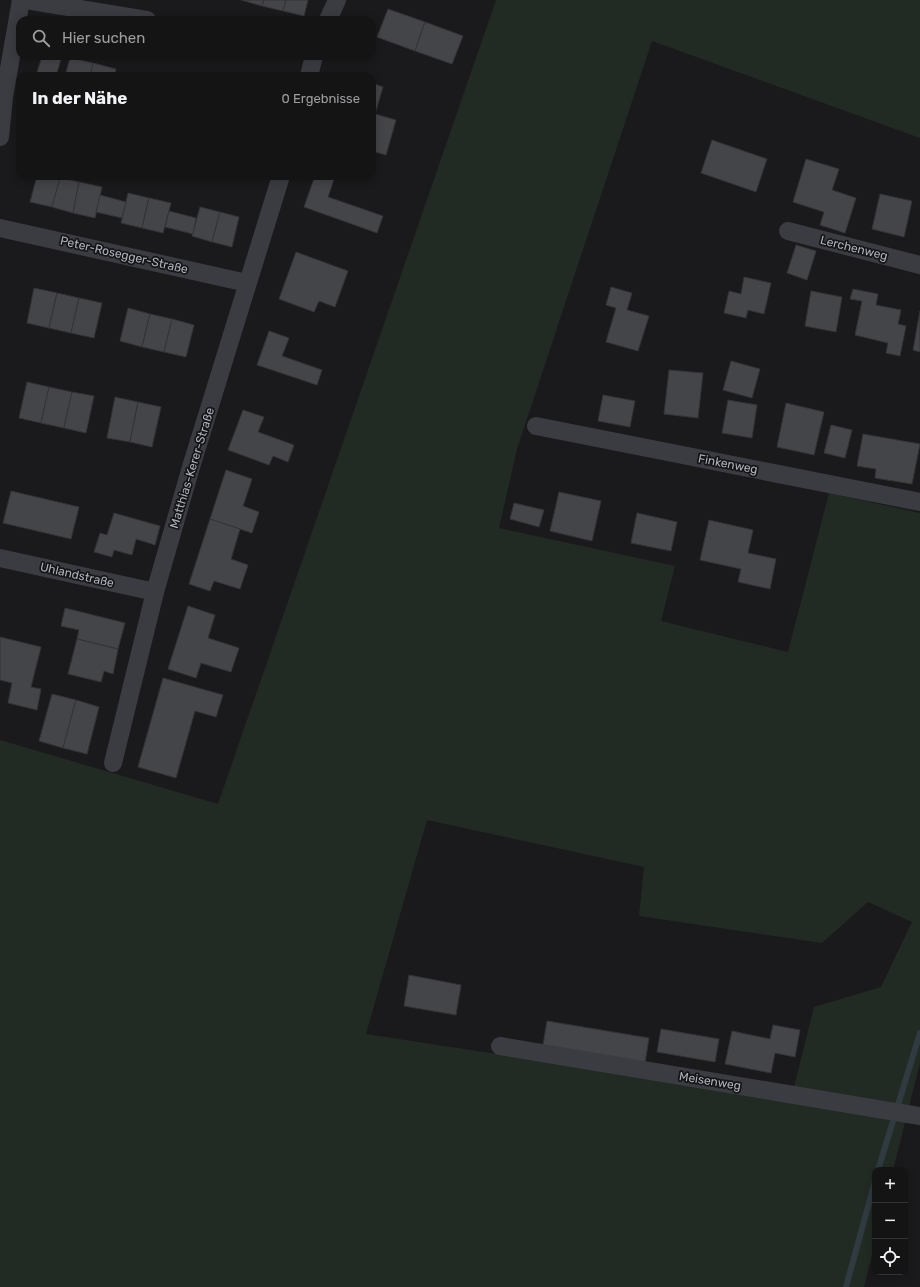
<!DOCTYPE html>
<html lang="de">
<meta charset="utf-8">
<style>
:root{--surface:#141415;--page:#212122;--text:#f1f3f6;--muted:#9d9ea0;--line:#333334}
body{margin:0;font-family:Rubik,sans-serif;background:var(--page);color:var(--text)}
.controls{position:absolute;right:12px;bottom:12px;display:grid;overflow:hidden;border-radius:8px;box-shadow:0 2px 10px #0003}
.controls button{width:36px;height:36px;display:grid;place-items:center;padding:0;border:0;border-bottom:1px solid var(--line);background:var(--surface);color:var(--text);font:20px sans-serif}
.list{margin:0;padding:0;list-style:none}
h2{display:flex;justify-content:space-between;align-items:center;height:52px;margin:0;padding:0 16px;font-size:17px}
h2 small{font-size:13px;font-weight:400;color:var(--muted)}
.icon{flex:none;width:22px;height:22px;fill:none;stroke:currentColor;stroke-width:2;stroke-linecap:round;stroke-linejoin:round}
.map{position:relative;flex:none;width:920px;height:1287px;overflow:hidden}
.search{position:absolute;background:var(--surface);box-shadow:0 2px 10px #0003;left:16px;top:16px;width:360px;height:44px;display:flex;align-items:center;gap:10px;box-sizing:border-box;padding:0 14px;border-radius:12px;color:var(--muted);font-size:15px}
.panel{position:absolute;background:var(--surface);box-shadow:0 2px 10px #0003;left:16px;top:72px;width:360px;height:108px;border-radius:12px}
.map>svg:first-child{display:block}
.green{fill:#222b23;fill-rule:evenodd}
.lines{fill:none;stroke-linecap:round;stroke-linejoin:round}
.stream{stroke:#2f3a41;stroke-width:6}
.building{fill:#444549;stroke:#343438}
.minor{stroke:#3b3c41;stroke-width:18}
.labels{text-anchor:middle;stroke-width:3.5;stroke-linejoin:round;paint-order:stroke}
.street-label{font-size:12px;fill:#adb2bc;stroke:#151517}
</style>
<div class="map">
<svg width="920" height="1287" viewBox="0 0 920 1287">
<rect width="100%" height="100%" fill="#1a1a1c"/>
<path class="green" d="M496,0h424v138l-268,-97 -135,408 -18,79 176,38 -14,55 127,31 41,-159 91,20v550l-27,107h-18v73l-11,44h-864v-547l218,64zM427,820l217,47 -5,49 183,27 46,-41 44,20 -31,65 -67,20 -23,92 -425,-65z"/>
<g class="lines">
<g class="stream">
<polyline points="878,1170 920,1033"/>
<polyline points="846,1287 875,1181"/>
</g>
</g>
<g class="building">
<polygon points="241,0 264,0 262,6"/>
<polygon points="264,0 286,0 283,11 262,6"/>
<polygon points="286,0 308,0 304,16 283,11"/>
<polygon points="388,9 425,22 415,51 377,37"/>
<polygon points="425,22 463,36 452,64 415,51"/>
<polygon points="42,56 62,56 56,76 36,76"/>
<polygon points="70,58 93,63 90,76 65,76"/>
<polygon points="93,63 116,69 114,76 90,76"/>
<polygon points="372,83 383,87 375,114 396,120 386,155 372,151"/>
<polygon points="712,140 767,159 756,192 701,173"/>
<polygon points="806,159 839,169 832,190 856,198 845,233 820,225 824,212 793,202"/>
<polygon points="37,176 54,176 60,178 52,207 30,202"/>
<polygon points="315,176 335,176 328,197 383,216 377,233 304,207"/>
<polygon points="60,178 79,182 73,213 52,207"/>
<polygon points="79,182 102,187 95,218 73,213"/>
<polygon points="128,193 149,198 142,228 121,223"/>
<polygon points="880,194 912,201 904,237 872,229"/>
<polygon points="100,195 126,202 122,218 96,212"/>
<polygon points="149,198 171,203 163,233 142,228"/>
<polygon points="200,207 220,212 212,242 192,236"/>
<polygon points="169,211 196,218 193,234 165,227"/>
<polygon points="220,212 239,217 232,247 212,242"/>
<polygon points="796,245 816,251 807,280 787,273"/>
<polygon points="296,252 348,271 335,307 319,301 314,312 279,299"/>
<polygon points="744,277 771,283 764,314 748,310 746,318 724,313 729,291 741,294"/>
<polygon points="611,287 632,293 627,310 649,316 638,351 606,342 616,308 606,305"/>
<polygon points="34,288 57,293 49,328 27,323"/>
<polygon points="853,289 878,294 876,305 901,310 898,324 906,326 900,356 886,353 888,343 855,335 862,301 850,299"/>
<polygon points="811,291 842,297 836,332 805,326"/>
<polygon points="57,293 79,298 71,333 49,328"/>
<polygon points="79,298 102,303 94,338 71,333"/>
<polygon points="128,308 150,314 142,347 120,341"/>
<polygon points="920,311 920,352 913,350"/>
<polygon points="150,314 172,319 164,352 142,347"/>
<polygon points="172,319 194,325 186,357 164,352"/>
<polygon points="269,331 289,338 282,356 322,370 317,385 257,365"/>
<polygon points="731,361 760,369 752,398 723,390"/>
<polygon points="669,370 703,373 698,418 664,414"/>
<polygon points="27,382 49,387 41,423 19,418"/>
<polygon points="49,387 72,392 64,428 41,423"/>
<polygon points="72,392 94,396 86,433 64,428"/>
<polygon points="603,395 635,401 630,427 598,421"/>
<polygon points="115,397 138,402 130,442 107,438"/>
<polygon points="728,400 757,405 752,438 722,433"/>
<polygon points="138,402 161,407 152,447 130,442"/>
<polygon points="786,403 824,412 814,455 777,447"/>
<polygon points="243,410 264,417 258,432 294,445 288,462 273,456 269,465 228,450"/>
<polygon points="831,425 852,430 845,458 824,453"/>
<polygon points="863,434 920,444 912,484 875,478 876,469 857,466"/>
<polygon points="226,470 252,479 243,506 259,512 252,533 210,519"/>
<polygon points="11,491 79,507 71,539 3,523"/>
<polygon points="559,492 601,501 592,541 550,531"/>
<polygon points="514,503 544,510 539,527 510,519"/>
<polygon points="114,513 160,526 155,545 136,539 132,555 114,550 112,557 94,552 100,533 107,535"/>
<polygon points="637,513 677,522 671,551 631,543"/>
<polygon points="210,519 240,529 231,559 248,565 240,589 214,581 210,591 189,584"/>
<polygon points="709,520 753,530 748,553 776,559 770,589 738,582 741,569 700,560"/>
<polygon points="188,606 215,615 208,638 239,648 231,672 201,663 196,678 168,669"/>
<polygon points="65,608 125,623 118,649 77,639 79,630 61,626"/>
<polygon points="0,637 41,647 31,687 41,689 37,710 8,703 12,683 0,680"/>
<polygon points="77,639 118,649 113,674 104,671 101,682 68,674"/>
<polygon points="163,678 223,695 216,717 195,711 176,778 138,767"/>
<polygon points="52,694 76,700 63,748 39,741"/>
<polygon points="76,700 99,707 87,754 63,748"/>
<polygon points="409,975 461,985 456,1015 404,1006"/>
<polygon points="547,1021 649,1038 645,1063 543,1045"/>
<polygon points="773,1025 800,1030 795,1057 775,1053 771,1073 725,1064 732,1031 770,1039"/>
<polygon points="661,1029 719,1039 715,1062 657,1052"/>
</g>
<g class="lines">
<g class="minor">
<polyline points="26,0 147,20"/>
<polyline points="328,20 337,0"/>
<polyline points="309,76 314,56"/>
<polyline points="0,137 4,97 21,0"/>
<polyline points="0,228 247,283"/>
<polyline points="788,231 920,265"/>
<polyline points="536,426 920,502"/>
<polyline points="0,558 155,592"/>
<polyline points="113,763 155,592 191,467 281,176"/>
<polyline points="500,1046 920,1116"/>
</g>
</g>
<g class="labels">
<g class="street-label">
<text transform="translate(854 248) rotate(14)" y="4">Lerchenweg</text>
<text transform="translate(124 255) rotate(13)" y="4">Peter-Rosegger-Straße</text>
<text transform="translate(728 464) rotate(11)" y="4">Finkenweg</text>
<text transform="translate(192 468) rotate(-73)" y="4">Matthias-Kerer-Straße</text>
<text transform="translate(77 575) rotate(13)" y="4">Uhlandstraße</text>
<text transform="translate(710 1081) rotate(9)" y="4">Meisenweg</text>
</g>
</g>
</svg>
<div class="controls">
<button>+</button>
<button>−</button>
<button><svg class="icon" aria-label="locate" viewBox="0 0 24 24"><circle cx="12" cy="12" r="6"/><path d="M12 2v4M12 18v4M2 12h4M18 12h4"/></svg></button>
</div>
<div class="search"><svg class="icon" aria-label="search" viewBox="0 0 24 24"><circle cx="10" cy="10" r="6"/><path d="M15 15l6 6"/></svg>Hier suchen</div>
<section class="panel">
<h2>In der Nähe<small>0 Ergebnisse</small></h2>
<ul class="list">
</ul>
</section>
</div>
